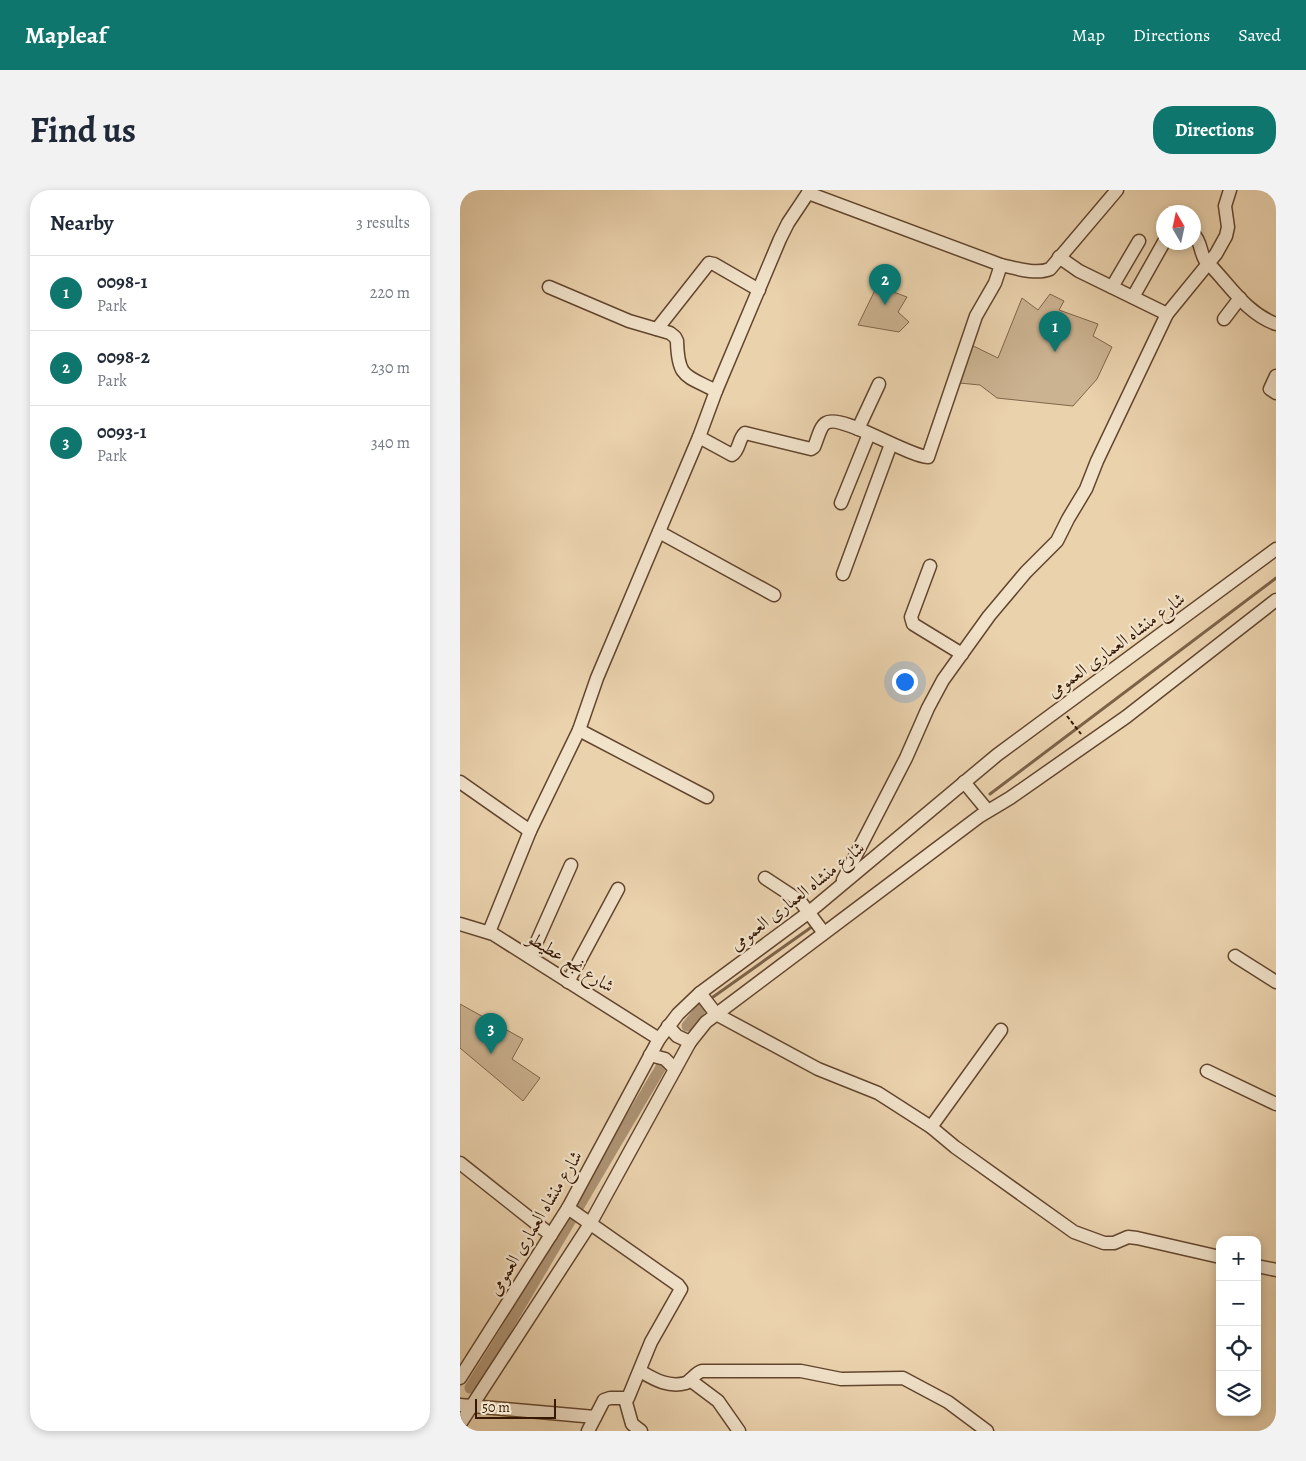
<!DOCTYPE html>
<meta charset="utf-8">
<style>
:root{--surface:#fff;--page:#f2f2f3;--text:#1f2937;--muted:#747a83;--line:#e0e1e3;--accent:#0f766e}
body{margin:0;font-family:Alegreya,Amiri,serif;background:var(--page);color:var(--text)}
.controls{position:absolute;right:15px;bottom:15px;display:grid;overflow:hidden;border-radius:10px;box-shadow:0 2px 8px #0003}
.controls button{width:45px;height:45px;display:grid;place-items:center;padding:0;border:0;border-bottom:1px solid var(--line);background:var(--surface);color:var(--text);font:25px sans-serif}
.compass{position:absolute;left:696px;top:15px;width:45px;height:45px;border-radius:50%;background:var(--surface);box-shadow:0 2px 8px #0003;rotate:351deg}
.scale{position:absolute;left:15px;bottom:12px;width:81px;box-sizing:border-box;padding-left:5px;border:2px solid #361804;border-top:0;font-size:14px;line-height:18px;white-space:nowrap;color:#361804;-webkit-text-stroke:4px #f1e2ca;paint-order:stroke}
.you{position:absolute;left:444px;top:491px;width:18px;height:18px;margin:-12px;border:4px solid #fff;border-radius:50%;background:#1a73e8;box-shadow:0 0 0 8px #1a73e833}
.badge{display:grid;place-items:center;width:32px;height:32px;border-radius:50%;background:var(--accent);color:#fff;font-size:16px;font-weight:700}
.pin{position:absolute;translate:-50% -41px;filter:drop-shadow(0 1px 2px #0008)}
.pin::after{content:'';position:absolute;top:26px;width:18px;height:15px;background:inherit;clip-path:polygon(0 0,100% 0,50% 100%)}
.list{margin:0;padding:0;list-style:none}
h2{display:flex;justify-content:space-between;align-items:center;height:65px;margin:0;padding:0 20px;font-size:21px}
h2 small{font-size:16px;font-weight:400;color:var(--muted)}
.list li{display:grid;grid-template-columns:32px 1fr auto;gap:15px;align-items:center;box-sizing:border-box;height:75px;padding:0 20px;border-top:1px solid var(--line)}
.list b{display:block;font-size:19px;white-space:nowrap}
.list p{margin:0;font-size:16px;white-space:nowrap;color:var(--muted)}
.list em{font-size:16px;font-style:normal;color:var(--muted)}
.icon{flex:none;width:28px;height:28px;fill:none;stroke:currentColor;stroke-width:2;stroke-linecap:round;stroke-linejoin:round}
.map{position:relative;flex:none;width:816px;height:1241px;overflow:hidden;border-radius:20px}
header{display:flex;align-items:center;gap:30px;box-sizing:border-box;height:70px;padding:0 25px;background:var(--accent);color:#fff}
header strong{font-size:24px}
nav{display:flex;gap:28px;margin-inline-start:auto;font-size:18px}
.intro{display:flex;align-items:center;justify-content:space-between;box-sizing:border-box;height:120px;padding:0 30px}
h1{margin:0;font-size:35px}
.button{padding:12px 22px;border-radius:20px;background:var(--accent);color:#fff;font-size:18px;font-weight:700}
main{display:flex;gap:30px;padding:0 30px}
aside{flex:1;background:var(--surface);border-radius:20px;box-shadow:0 2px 8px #0003}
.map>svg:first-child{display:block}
.green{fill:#cbb290;stroke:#80654a}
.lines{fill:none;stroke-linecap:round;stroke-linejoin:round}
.stream{stroke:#7d6247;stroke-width:3}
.canal{stroke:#ad9374;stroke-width:11}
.street-casing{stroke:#63462e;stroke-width:15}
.path{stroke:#361804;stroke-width:2;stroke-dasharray:4 2.5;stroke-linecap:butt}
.street{stroke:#f1e2ca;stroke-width:12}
.labels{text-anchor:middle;stroke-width:4.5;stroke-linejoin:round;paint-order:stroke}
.street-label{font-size:18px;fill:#361804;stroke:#f1e2ca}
</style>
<header>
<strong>Mapleaf</strong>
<nav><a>Map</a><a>Directions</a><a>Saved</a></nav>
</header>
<div class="intro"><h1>Find us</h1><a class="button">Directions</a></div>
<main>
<aside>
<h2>Nearby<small>3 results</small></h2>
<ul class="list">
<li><span class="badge">1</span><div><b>0098-1</b><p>Park</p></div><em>220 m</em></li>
<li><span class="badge">2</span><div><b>0098-2</b><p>Park</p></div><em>230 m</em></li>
<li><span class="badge">3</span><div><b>0093-1</b><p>Park</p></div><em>340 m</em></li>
</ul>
</aside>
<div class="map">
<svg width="816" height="1241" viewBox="0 0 816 1241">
<rect width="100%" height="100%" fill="#ead2ad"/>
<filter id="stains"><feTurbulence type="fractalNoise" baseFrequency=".004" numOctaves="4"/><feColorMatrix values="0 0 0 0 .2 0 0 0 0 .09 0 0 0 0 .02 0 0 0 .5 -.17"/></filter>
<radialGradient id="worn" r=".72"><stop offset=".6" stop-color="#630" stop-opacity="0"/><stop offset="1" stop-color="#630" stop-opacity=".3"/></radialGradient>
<g class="green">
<polygon points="417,96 447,107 438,122 449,132 439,142 398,135"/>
<polygon points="590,104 604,111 599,120 638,134 633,146 652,157 637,189 613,216 537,208 520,195 489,192 501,150 538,168 562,108 578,120"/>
<polygon points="0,814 63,849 52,869 80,888 63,911 0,858"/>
</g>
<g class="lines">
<g class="stream">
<polyline points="530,604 816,388"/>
<polyline points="253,807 353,736"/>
</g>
<g class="canal">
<polyline points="227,836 244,815"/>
<polyline points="10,1198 43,1145 201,877"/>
</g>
<defs>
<g id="street">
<path d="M348,3l193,72c14,3 35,10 49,4l67,-79"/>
<path d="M734,45c7,6 6,17 11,25 24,23 39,52 71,64"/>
<polyline points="599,67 619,81 707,124"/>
<path d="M89,97l80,34 41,12 5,4 2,4c1,38 9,34 39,50"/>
<polyline points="652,97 679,51"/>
<polyline points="673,107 704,52"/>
<polyline points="764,129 780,108"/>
<polyline points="197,139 249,73 254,74 299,100"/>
<polyline points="816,186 810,199 816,203"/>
<polyline points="398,239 419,194"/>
<path d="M239,247l33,18c8,-5 6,-16 13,-22l66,16 3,-2c3,-6 6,-21 12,-24 15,-10 81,33 102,34l48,-141 19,-33 6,-18"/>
<polyline points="381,313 409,244"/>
<polyline points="199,342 314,405"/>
<polyline points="470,376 451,427 453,434 502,464"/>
<polyline points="383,384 431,254"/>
<polyline points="119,540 247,607"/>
<polyline points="0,592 70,641"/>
<polyline points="504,592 528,621"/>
<polyline points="305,688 340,711 364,743"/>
<polyline points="383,690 446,568 468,518 483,490 529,426 566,382 597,351 608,329 626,299 637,271 707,124 756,64 766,46 768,37 765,16 770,0"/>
<polyline points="0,734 33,744 199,849"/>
<polyline points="29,742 70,641 119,540 137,488 239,247 256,201 320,49 328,33 350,0"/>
<polyline points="775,766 816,792"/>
<polyline points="70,767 111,675"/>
<polyline points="108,792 158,699"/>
<polyline points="240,803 256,824 358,879 418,903 471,937 495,957 614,1042 644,1053 654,1053 668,1047 677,1048 760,1067"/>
<polyline points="208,836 217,846 230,852"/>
<polyline points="190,865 205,869 215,879"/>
<polyline points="747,881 816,914"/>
<polyline points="471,937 541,840"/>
<polyline points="0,973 91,1045"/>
<polyline points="108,1018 218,1095 221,1099 191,1152 168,1208 150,1208 144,1210 128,1241"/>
<polyline points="797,1076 816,1080"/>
<path d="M180,1181c14,8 28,17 46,12 6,-3 9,-10 16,-12h99l40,8 62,-1 45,24 39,29"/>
<polyline points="0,1188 108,1018 199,849 218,824 240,803 348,723 537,565 816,359"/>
<polyline points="230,1190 258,1211 279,1241"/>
<polyline points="165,1209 172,1234 181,1241"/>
<polyline points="0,1215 135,1227"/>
<polyline points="0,1234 130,1034 230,852 246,832 520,626 550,608 666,527 816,410"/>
</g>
</defs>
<use href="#street" class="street-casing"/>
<polyline class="path" points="607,526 621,544"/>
<use href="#street" class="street"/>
</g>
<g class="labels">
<g class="street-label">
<text transform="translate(656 455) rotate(-36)" y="6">شارع منشاه العمارى العمومى</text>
<text transform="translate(337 706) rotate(-38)" y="6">شارع منشاه العمارى العمومى</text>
<text transform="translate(111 772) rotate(32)" y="6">شارع نجع عطيطو</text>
<text transform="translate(75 1033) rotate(-59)" y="6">شارع منشاه العمارى العمومى</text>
</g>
</g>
<rect width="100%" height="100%" filter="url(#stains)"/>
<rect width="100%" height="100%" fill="url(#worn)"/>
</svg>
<div class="controls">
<button>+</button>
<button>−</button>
<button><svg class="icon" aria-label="locate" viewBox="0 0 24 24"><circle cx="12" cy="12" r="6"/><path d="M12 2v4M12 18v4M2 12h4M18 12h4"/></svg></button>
<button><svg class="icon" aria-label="layers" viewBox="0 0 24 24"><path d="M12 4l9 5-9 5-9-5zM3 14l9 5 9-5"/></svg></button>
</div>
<svg class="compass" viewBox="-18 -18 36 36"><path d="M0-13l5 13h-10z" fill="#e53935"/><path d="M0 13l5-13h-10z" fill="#747a83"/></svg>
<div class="scale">50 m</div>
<div class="you"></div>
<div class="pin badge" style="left:595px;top:162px">1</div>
<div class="pin badge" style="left:425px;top:115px">2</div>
<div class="pin badge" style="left:31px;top:864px">3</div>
</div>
</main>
